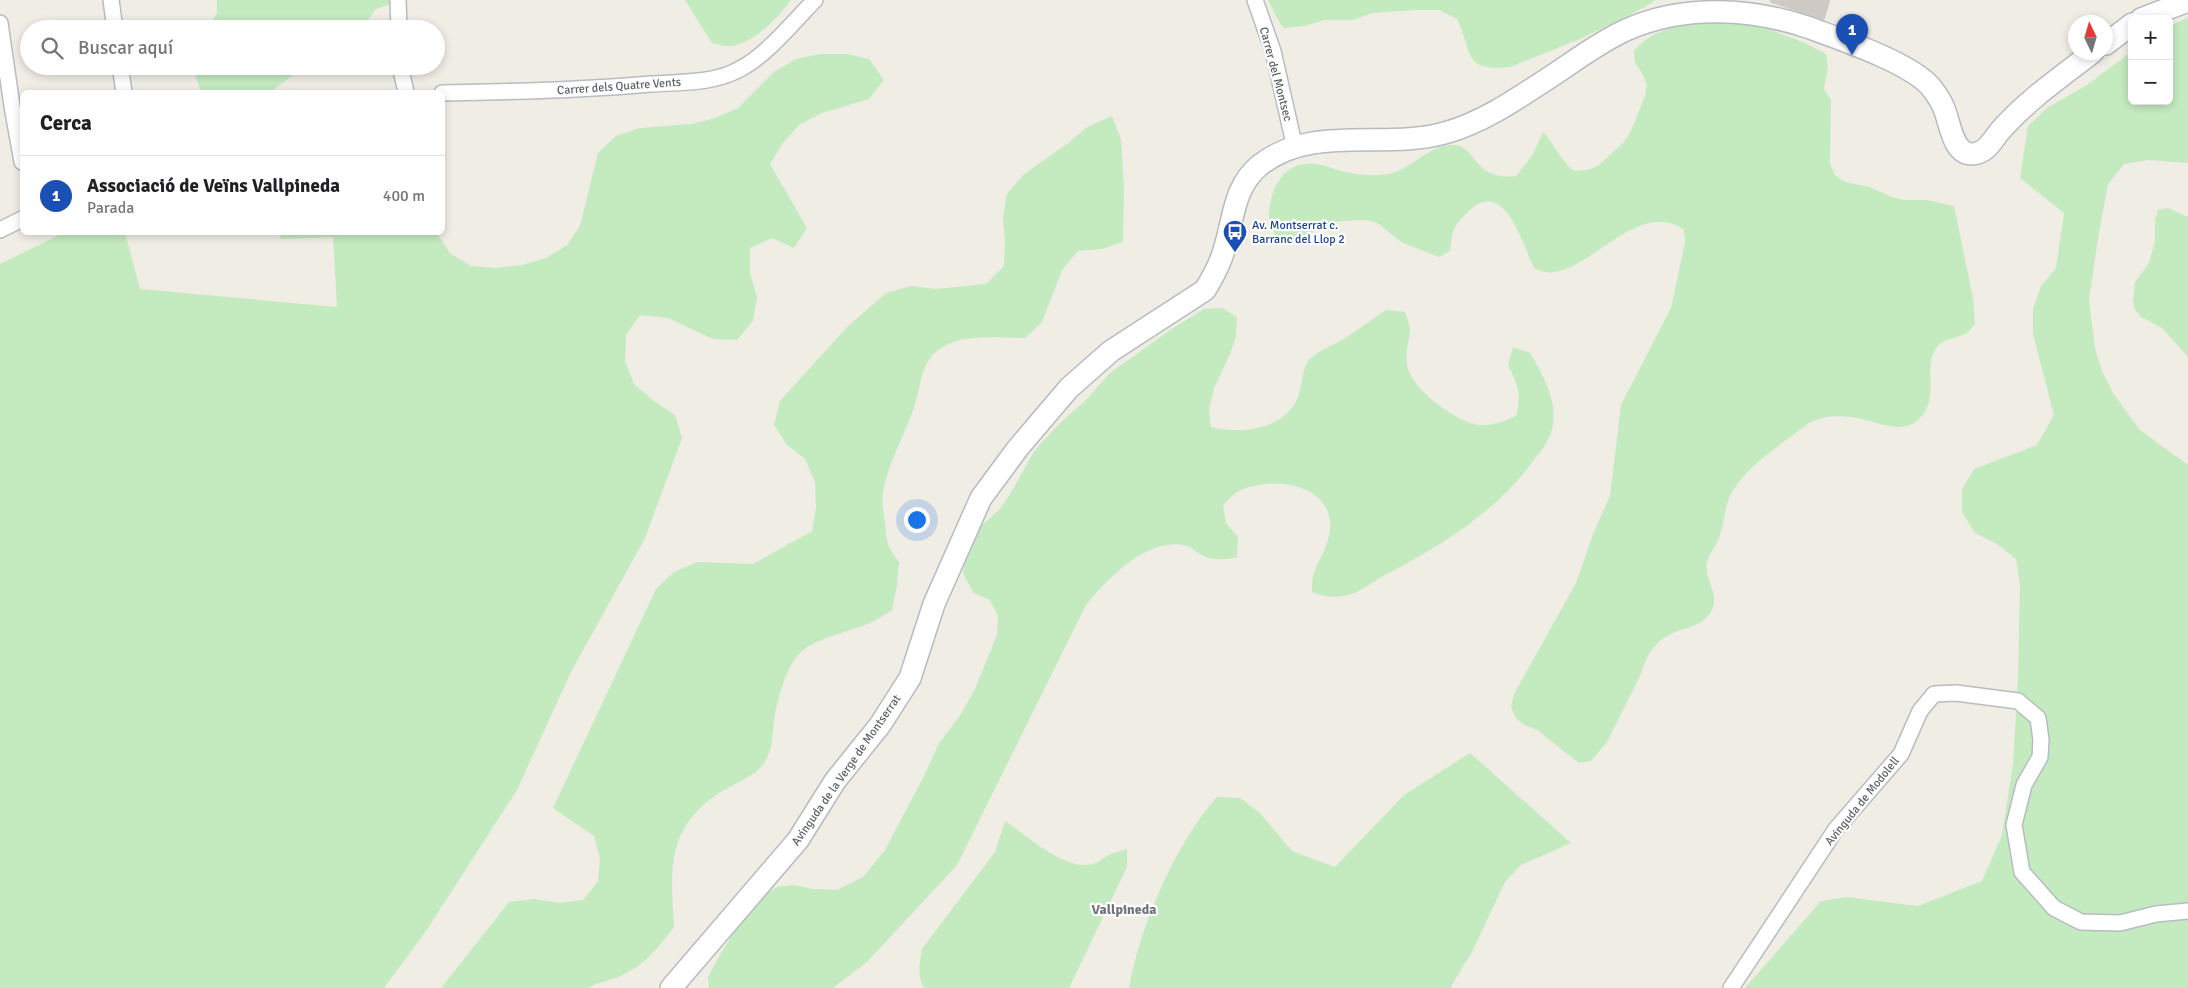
<!DOCTYPE html>
<html lang="es">
<meta charset="utf-8">
<style>
:root{--surface:#fff;--page:#f2f2f2;--text:#202124;--muted:#757577;--line:#e0e0e0;--accent:#f72429}
body{margin:0;font-family:Signika,sans-serif;background:var(--page);color:var(--text)}
.controls{position:absolute;right:15px;top:15px;display:grid;overflow:hidden;border-radius:8px;box-shadow:0 2px 8px #0003}
.controls button{width:45px;height:45px;display:grid;place-items:center;padding:0;border:0;border-bottom:1px solid var(--line);background:var(--surface);color:var(--text);font:25px sans-serif}
.compass{position:absolute;left:2068px;top:15px;width:45px;height:45px;border-radius:50%;background:var(--surface);box-shadow:0 2px 8px #0003;rotate:355deg}
.you{position:absolute;left:916px;top:519px;width:18px;height:18px;margin:-12px;border:4px solid #fff;border-radius:50%;background:#1a73e8;box-shadow:0 0 0 8px #1a73e833}
.badge{display:grid;place-items:center;width:32px;height:32px;border-radius:50%;background:var(--accent);color:#fff;font-size:16px;font-weight:700}
.pin{position:absolute;translate:-50% -41px;filter:drop-shadow(0 1px 2px #0008)}
.pin::after{content:'';position:absolute;top:26px;width:18px;height:15px;background:inherit;clip-path:polygon(0 0,100% 0,50% 100%)}
.list{margin:0;padding:0;list-style:none}
h2{display:flex;justify-content:space-between;align-items:center;height:65px;margin:0;padding:0 20px;font-size:21px}
h2 small{font-size:16px;font-weight:400;color:var(--muted)}
.list li{display:grid;grid-template-columns:32px 1fr auto;gap:15px;align-items:center;box-sizing:border-box;height:80px;padding:0 20px;border-top:1px solid var(--line)}
.list b{display:block;font-size:19px;white-space:nowrap}
.list p{margin:0;font-size:16px;white-space:nowrap;color:var(--muted)}
.list em{font-size:16px;font-style:normal;color:var(--muted)}
.icon{flex:none;width:28px;height:28px;fill:none;stroke:currentColor;stroke-width:2;stroke-linecap:round;stroke-linejoin:round}
.map{position:relative;flex:none;width:2188px;height:988px;overflow:hidden}
.search{position:absolute;background:var(--surface);box-shadow:0 2px 8px #0003;left:20px;top:20px;width:425px;height:55px;display:flex;align-items:center;gap:12px;box-sizing:border-box;padding:0 18px;border-radius:28px;color:var(--muted);font-size:19px}
.panel{position:absolute;background:var(--surface);box-shadow:0 2px 8px #0003;left:20px;top:90px;width:425px;height:145px;border-radius:8px}
.map>svg:first-child{display:block}
.green{fill:#c4eac0}
.building{fill:#cdc9c4;stroke:#d6cec3}
.lines{fill:none;stroke-linecap:round;stroke-linejoin:round}
.street-casing{stroke:#b7bcc0;stroke-width:18}
.secondary-casing{stroke:#b6bbc0;stroke-width:24}
.street{stroke:#fff;stroke-width:15}
.secondary{stroke:#fff;stroke-width:21}
.labels{text-anchor:middle;stroke-width:4.5;stroke-linejoin:round;paint-order:stroke}
.street-label{font-size:12px;fill:#5d6267;stroke:#fff}
.transit-label{font-size:12px;fill:#164399;stroke:#fff;text-anchor:start}
.neighbourhood-label{font-size:14px;font-weight:bold;fill:#6d7479;stroke:#fff}
</style>
<div class="map">
<svg width="2188" height="988" viewBox="0 0 2188 988">
<rect width="100%" height="100%" fill="#f0ede5"/>
<g class="green">
<polygon points="217,0 402,0 376,9 361,29 207,29 217,13"/>
<path d="M685,0h106c-13,18 -37,43 -60,46 -6,1 -13,-2 -19,-3z"/>
<path d="M1268,0h387l-8,6 -67,33 -70,28c-49,5 -37,-16 -53,-48l-18,-9h-24l-42,3 -20,7h-28l-21,6 -20,2 -6,-8z"/>
<polygon points="2188,17 2188,163 2148,160 2124,164 2108,184 2099,232 2089,300 2095,348 2102,371 2113,393 2140,430 2188,465 2188,988 1745,988 1821,901 1847,897 1918,906 1982,881 2002,835 2013,764 2018,679 2020,585 2016,559 1997,544 1975,533 1962,512 1962,489 1974,469 2037,445 2054,415 2033,334 2033,309 2041,286 2056,268 2064,213 2020,178 2028,126 2047,108 2087,85 2132,51 2132,101 2169,101 2169,27"/>
<path d="M1723,21l37,5 45,17 21,11 2,12 -4,23 7,11 -1,64 5,11 10,7 24,5 23,10 12,3h23l27,6 19,92 2,26c-2,2 -5,7 -7,8 -11,8 -26,5 -33,18 -12,20 5,49 -16,69 -18,17 -42,2 -62,-1 -17,-3 -33,-3 -48,5 -27,21 -66,44 -80,75 -5,13 -5,27 -10,40 -3,8 -10,16 -12,24 -3,19 15,34 3,51 -11,16 -28,14 -43,23 -15,8 -22,24 -27,40l-33,66 -16,19 -12,2 -42,-33 -13,-5 -9,-8 -4,-11 3,-12 62,-111 17,-49 17,-38 11,-91 50,-97 14,-66 -1,-12c-46,-34 -99,49 -139,42 -4,-1 -8,-3 -11,-4 -11,-22 -28,-89 -63,-59 -18,17 -18,18 -21,42l-11,6 -38,-15 -22,-18 -13,-4 -27,1 -35,15 -25,2c-11,-12 -12,-22 -8,-38 5,-23 21,-40 46,-36 11,2 22,7 33,9 11,2 27,3 38,1 23,-4 42,-31 67,-29 24,3 17,36 61,31l17,-22 10,-22c12,13 17,28 31,39l13,-1 11,-4 26,-24 7,-11 14,-35 2,-11 -5,-12 -7,-10 -1,-12c23,-27 56,-27 89,-30z"/>
<polygon points="820,54 846,54 869,59 884,80 869,99 822,113 799,125 783,143 770,164 807,228 794,248 772,238 750,248 750,273 757,297 753,321 737,340 713,339 668,318 640,315 626,335 625,361 634,384 654,401 675,415 682,438 645,538 571,672 517,790 426,931 384,988 0,988 0,264 63,233 125,233 140,289 337,307 333,237 280,239 281,233 437,233 450,253 471,266 495,268 522,265 546,258 567,245 580,226 598,153 616,136 640,128 691,124 715,118 738,108 774,72 796,59"/>
<polygon points="192,66 306,66 270,92 201,92"/>
<path d="M1112,116l9,23 3,52 -1,51 -21,7 -24,2 -16,19 -20,52 -17,16c-29,0 -73,-7 -94,19 -11,14 -11,34 -17,50 -9,28 -27,58 -31,86 -2,10 1,21 2,31 2,19 2,22 14,38l-2,23 -5,25c-7,4 -13,9 -20,12 -19,9 -53,15 -70,29 -16,14 -25,49 -28,70 -2,16 -1,32 -13,46 -10,11 -32,19 -45,28 -51,36 -45,77 -42,132 -15,20 -30,39 -54,49 -11,5 -22,6 -32,12h-147l68,-86 25,-3 25,4 24,-3 15,-19 2,-23 -6,-22 -41,-28 103,-219 18,-17 23,-10 56,2 59,-33 4,-23 -1,-26 -10,-23 -18,-14 -13,-20 6,-24 67,-74 39,-34 25,-7 24,3 51,-5 18,-18 1,-25 -2,-24 4,-23 16,-19 45,-32 19,-16z"/>
<polygon points="2168,208 2188,217 2188,357 2162,328 2141,317 2135,310 2133,301 2135,282 2149,263 2155,241 2155,220 2158,210"/>
<path d="M1222,308l15,9 -1,19 -6,18 -16,34 -5,21 2,18c30,7 74,3 87,-30 4,-10 4,-29 11,-37 8,-9 19,-12 29,-18 17,-9 32,-22 48,-32l19,2c2,6 5,13 5,19 -1,12 -5,21 -3,34 4,24 49,57 72,60 13,1 26,-4 37,-9 6,-24 2,-30 -8,-51l5,-18 17,6c12,20 27,47 23,71 -2,14 -10,25 -19,36 -38,52 -93,86 -149,115 -13,7 -26,18 -40,21 -13,2 -22,0 -33,-4 0,-7 0,-14 2,-20 7,-16 18,-32 16,-51 -5,-40 -63,-45 -93,-29 -5,3 -9,9 -14,13l3,18 12,14 -1,20c-14,3 -24,4 -37,-3 -4,-3 -9,-7 -13,-8 -38,-11 -80,33 -101,59l-129,260 -89,96 -35,27h-124l-1,-11 9,-17 18,-30 26,-32 16,-11 17,-2 19,4 24,1 26,-13 22,-27 39,-74 15,-33 22,-29 14,-25 22,-54 1,-19 -8,-16 -16,-7 -11,-19 2,-18 7,-17 9,-13 17,-15 11,-15 26,-46 24,-26 27,-24 24,-27 60,-43 34,-21z"/>
<path d="M1470,753l101,90 -50,22 -16,17 -33,70 -22,36h-321c10,-60 47,-146 88,-191l23,1 20,15 32,38 43,16 69,-72z"/>
<path d="M1005,821c23,15 62,53 91,42 4,-2 8,-6 13,-8 5,-3 12,-4 18,-6v18l-58,121h-144c-9,-9 -5,-28 -3,-39l73,-97z"/>
</g>
<polygon class="building" points="1771,0 1830,0 1824,20 1770,2"/>
<g class="lines">
<defs>
<g id="street">
<polyline points="111,0 115,29"/>
<polyline points="398,0 399,29"/>
<polyline points="1255,0 1273,51 1295,148"/>
<polyline points="0,23 12,106 22,162"/>
<polyline points="120,66 124,92"/>
<polyline points="400,66 406,92"/>
<path d="M442,93c70,-1 139,-3 209,-9 29,-2 62,0 89,-15 27,-14 53,-47 75,-69"/>
<polyline points="0,230 22,219"/>
<polyline points="1731,988 1836,829 1901,754 1920,711 1934,694 1956,693 2018,701 2038,718 2041,740 2040,757 2024,785 2014,825 2022,872 2054,908 2081,922 2120,923 2156,914 2188,911"/>
</g>
<g id="secondary">
<polyline points="2141,19 2188,1"/>
<polyline points="2106,44 2132,24"/>
<path d="M671,988l127,-148 37,-59 45,-56 30,-47 24,-74 47,-106 37,-50 51,-60 42,-37 94,-61c8,-13 15,-25 19,-40 10,-31 9,-63 36,-85 54,-42 127,-14 188,-33 34,-10 64,-30 93,-49 27,-17 56,-40 85,-53 58,-26 126,-22 184,-2 32,12 98,34 120,58 4,5 9,12 12,18 8,14 9,49 29,50 15,0 21,-13 29,-23 27,-31 61,-54 93,-79"/>
</g>
</defs>
<use href="#street" class="street-casing"/>
<use href="#secondary" class="secondary-casing"/>
<use href="#street" class="street"/>
<use href="#secondary" class="secondary"/>
</g>
<defs>
<symbol id="bus-pin" viewBox="-11 -11 22 30"><path d="M0 17L-7.5 6A9.5 9.5 0 1 1 7.5 6Z" fill="#1a4fb4" stroke="#fff"/><path d="M-5-6H5V4H4V6H2V4H-2V6H-4V4H-5ZM-3.5-4V0h7V-4ZM-3.5 1.2v1.5H-2V1.2ZM2 1.2v1.5H3.5V1.2Z" fill="#fff"/></symbol>
</defs>
<g fill-rule="evenodd">
<use href="#bus-pin" x="1221" y="218" width="28" height="38"/>
</g>
<g class="labels">
<g class="street-label">
<text transform="translate(1276 74) rotate(75)" y="4">Carrer del Montsec</text>
<text transform="translate(619 86) rotate(-4)" y="4">Carrer dels Quatre Vents</text>
<text transform="translate(846 770) rotate(-55)" y="4">Avinguda de la Verge de Montserrat</text>
<text transform="translate(1862 801) rotate(-51)" y="4">Avinguda de Modolell</text>
</g>
<g class="transit-label">
<text x="1252" y="229">Av. Montserrat c.<tspan x="1252" dy="14">Barranc del Llop 2</tspan></text>
</g>
<g class="neighbourhood-label">
<text x="1124" y="914">Vallpineda</text>
</g>
</g>
</svg>
<div class="controls">
<button>+</button>
<button>−</button>
</div>
<svg class="compass" viewBox="-18 -18 36 36"><path d="M0-13l5 13h-10z" fill="#e53935"/><path d="M0 13l5-13h-10z" fill="#757577"/></svg>
<div class="you"></div>
<div class="pin badge" style="left:1852px;top:55px;background:#1a4fb4">1</div>
<div class="search"><svg class="icon" aria-label="search" viewBox="0 0 24 24"><circle cx="10" cy="10" r="6"/><path d="M15 15l6 6"/></svg>Buscar aquí</div>
<section class="panel">
<h2>Cerca<small></small></h2>
<ul class="list">
<li><span class="badge" style="background:#1a4fb4">1</span><div><b>Associació de Veïns Vallpineda</b><p>Parada</p></div><em>400 m</em></li>
</ul>
</section>
</div>
